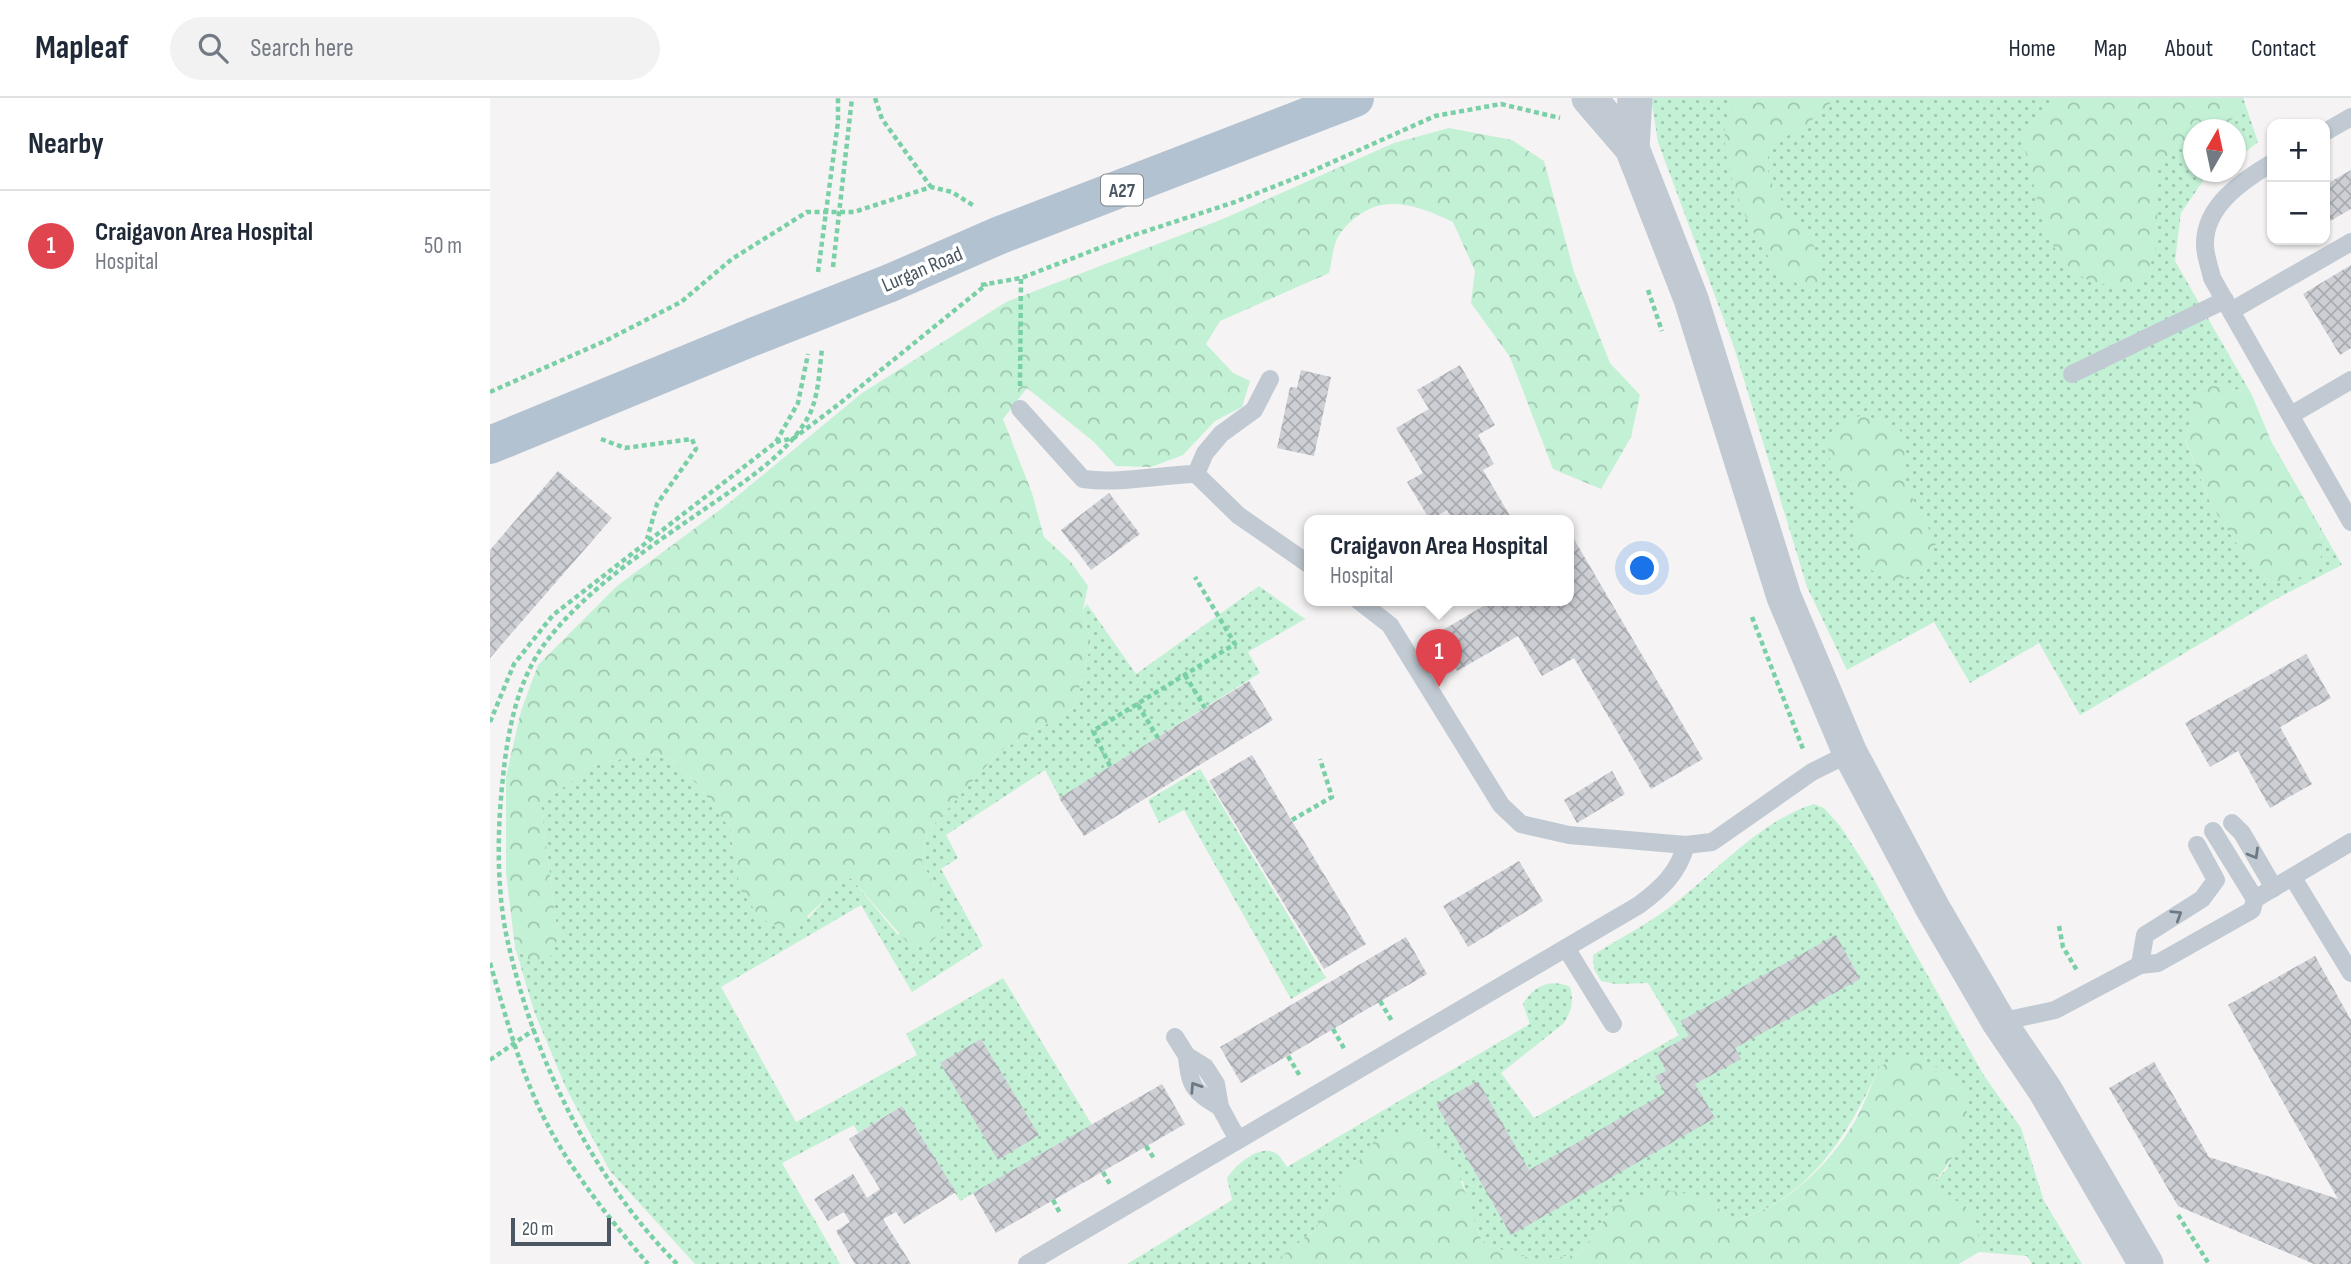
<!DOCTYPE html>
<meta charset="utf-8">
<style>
:root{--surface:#fff;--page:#f2f2f3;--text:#1f2937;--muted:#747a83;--line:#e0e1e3;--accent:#db2777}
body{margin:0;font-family:"Sofia Sans Condensed",sans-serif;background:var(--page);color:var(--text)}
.controls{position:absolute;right:21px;top:21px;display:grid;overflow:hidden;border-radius:14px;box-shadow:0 2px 5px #0004}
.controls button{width:63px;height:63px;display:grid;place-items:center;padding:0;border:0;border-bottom:2px solid var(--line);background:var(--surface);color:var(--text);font:35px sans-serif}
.compass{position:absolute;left:1693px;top:21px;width:63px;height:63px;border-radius:50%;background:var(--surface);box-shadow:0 2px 5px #0004;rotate:9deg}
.scale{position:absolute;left:21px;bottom:18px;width:100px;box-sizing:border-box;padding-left:7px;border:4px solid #4a5661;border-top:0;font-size:19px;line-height:24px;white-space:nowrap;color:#4a5661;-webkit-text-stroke:5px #fff;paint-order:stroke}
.you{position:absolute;left:1153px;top:471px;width:24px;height:24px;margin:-18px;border:5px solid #fff;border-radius:50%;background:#1a73e8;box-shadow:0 0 0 10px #1a73e833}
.badge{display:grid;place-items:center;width:46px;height:46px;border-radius:50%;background:var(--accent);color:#fff;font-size:23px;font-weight:700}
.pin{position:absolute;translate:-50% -58px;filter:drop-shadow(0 2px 4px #0008)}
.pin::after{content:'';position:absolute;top:37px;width:24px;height:21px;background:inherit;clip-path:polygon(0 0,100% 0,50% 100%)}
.popup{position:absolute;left:814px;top:417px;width:270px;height:91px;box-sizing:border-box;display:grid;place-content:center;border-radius:14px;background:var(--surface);filter:drop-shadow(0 2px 5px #0005);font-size:23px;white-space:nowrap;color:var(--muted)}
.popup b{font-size:26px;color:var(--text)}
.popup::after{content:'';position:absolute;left:50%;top:100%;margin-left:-14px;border:14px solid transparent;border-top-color:var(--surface)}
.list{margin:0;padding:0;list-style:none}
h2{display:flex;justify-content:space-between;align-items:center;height:91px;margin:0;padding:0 28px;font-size:30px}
h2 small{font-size:23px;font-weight:400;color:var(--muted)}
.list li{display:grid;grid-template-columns:46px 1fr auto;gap:21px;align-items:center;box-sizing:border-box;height:112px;padding:0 28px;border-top:2px solid var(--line)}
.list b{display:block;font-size:26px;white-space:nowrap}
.list p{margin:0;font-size:23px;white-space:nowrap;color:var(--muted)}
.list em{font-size:23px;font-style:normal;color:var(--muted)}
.icon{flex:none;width:38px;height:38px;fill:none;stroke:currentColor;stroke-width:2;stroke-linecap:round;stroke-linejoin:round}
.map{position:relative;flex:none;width:1861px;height:1166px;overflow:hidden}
header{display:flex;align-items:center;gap:42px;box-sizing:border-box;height:98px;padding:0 35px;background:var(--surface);border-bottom:2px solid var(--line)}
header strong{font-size:33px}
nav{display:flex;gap:38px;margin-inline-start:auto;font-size:24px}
.search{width:490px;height:63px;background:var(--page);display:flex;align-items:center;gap:18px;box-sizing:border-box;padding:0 24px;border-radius:38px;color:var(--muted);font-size:26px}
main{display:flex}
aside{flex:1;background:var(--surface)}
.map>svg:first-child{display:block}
.grass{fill:url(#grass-dots)}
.forest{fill:url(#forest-crowns)}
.building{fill:url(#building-cross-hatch)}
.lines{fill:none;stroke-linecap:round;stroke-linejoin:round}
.path{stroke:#7ad0a6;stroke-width:4.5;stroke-dasharray:5 3.5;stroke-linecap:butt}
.lane{stroke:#c1cad2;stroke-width:18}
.street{stroke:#c1cad2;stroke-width:35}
.primary{stroke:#b3c2d1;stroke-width:38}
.primary-bridge{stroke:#b3c2d1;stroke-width:38}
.oneway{stroke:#6e7983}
.labels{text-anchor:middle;stroke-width:7;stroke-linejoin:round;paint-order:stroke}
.shield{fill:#fff;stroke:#808990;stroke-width:2}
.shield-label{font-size:19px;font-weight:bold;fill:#4a5661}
.street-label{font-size:21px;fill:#4a5661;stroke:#fff}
</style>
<header>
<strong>Mapleaf</strong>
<div class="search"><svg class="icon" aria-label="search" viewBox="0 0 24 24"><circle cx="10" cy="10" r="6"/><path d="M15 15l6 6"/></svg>Search here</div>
<nav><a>Home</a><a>Map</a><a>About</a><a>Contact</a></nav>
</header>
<main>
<aside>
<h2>Nearby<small></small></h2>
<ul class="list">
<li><span class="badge" style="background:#e0444e">1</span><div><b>Craigavon Area Hospital</b><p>Hospital</p></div><em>50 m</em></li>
</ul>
</aside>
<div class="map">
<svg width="1861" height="1166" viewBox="0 0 1861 1166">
<defs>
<pattern id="grass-dots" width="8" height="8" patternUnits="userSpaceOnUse" patternTransform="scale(1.75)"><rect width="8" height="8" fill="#c3f1d5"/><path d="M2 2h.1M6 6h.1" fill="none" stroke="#a0c6b0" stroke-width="1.8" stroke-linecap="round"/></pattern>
<pattern id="forest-crowns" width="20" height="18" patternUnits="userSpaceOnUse" patternTransform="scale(1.75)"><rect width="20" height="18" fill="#c3f1d5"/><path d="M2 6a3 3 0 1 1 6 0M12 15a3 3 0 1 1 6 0" fill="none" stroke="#a0c6b0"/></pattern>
<pattern id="building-cross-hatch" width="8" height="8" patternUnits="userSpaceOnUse" patternTransform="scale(1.75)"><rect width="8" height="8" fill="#cdcfd5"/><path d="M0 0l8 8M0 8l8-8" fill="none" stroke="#a8abb0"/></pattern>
</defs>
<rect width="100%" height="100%" fill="#f5f3f3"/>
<g class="grass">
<polygon points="1161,0 1753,0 1768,44 1748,60 1746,61 1745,32 1703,32 1703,74 1719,74 1691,115 1685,163 1762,297 1734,287 1711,289 1695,342 1722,409 1762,468 1780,483 1801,483 1833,455 1829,427 1852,467 1786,501 1590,617 1549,545 1480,585 1444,524 1357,572 1317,489 1244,249 1168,44"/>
<polygon points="769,488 815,521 758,554 770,575 570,700 555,672 456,737 468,760 451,771 493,848 422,894 371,807 231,889 306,1024 427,957 416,936 513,880 602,1027 470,1103 412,1008 368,1035 364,1027 292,1065 350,1166 205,1166 120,1073 76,990 44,913 25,849 43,866 68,840 51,707 99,669 155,655 180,660 209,688 243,735 242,753 319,820 344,790 361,780 408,837 448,796 432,763 437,734 509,654 584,610 601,546 593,512 597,506 646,576"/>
<polygon points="710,671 836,880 801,901 694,712 669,725 658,702"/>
<path d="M1324,706l10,4 16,18 28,43 115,205 38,54 23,73 38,63h-50l-5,-8 -48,-4v-12l-36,-46 -14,-7 18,-18 10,-24 -77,-79c-32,68 -70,135 -148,155l-24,-23 -95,9 -33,47c-45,7 -57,7 -98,-13l-12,-30 -7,-30 -121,2 -28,47 -42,34h-145l105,-64 -5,-22c8,-13 34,-36 50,-24 4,3 7,9 10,13l243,-143 -7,-20c10,-18 28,-26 47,-17 4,15 2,24 -7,37l-62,49 33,45 145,-83 -31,-52 -32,1 -15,-3 -7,-12 -1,-14c29,-18 60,-34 86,-55 43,-34 82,-79 135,-96z"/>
</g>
<g class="forest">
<path d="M1249,0h97l-36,33 -27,10c-21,43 24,71 42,107 4,10 4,23 6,33l-15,8c-9,-6 -21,-11 -27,-18 -28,-33 -64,-112 -52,-155 2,-6 8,-13 12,-18z"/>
<path d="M1574,0h175l2,13c-19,18 -22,19 -48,19v13c-53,23 -37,37 -35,84 1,24 -9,42 -20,62 -15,-2 -30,-3 -44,-7 -55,-17 -55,-95 -72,-140l14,-25z"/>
<path d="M959,30l63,12 32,21 30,111 36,91 30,32 -9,42 -30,52 -48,-20 -43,-112 -39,-54 4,-32 -22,-49c-43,-20 -80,-32 -114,13 -6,9 -7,27 -10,38l-109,48 -14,23 27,29 17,8 -8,26 -27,14 -32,34 -32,12 -35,-1 -22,-24 -67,-54 -24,31 29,74 12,44 27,25 17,24 -5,24 8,34 -17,64 -75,44 -72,80 -5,29 16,33 4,38 -12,11 -19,4 -60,-69c-24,14 -38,37 -61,52l-28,-10 -21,-29 -9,-40 1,-18 -34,-47 -29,-28 -25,-5 -56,14 -48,38 17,133 -9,21 -16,5 -18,-17 -9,-74v-96l15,-66 17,-46 79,-79 112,-83 133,-110 144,-91 217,-83 171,-76z"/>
<polygon points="1734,287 1762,297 1781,343 1829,427 1833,455 1823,474 1801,483 1780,483 1762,468 1722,409 1695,341 1711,289"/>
<path d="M1376,317l34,15c10,23 -1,37 8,58 8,19 19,36 28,55l-12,29 -30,9 -31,-15 -9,-26 4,-28 -5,-30 -22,-15 -4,-26 19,-22z"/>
<path d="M1422,955l33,19 22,23c2,37 -12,65 -37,91 34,22 50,15 49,66l-20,12h-687l42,-34 28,-47 34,-44 33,-11c56,26 52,62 73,113 39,19 55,20 98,13l33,-47 49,-18 46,9 24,23c52,-12 97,-55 123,-100 10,-17 16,-37 25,-55z"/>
</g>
<g class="building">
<polygon points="1861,72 1861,111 1835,126 1835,87"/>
<polygon points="1861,167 1861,250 1850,257 1813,196"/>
<polygon points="970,267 1005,327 988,337 1004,366 993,372 1023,423 963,423 957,412 940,422 917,384 933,375 906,330 939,311 927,292"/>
<polygon points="811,272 841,279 824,358 787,350 800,289 807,290"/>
<polygon points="68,373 122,420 0,560 0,452"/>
<polygon points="619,395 650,436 601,472 571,432"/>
<polygon points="1078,431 1213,661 1161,691 1084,560 1052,578 1028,538 967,573 946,536 1002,503 1078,503"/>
<polygon points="1816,556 1841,600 1790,629 1822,686 1780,710 1748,653 1720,669 1695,625"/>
<polygon points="759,583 783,622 594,738 569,700"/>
<polygon points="762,657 876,846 834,871 719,683"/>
<polygon points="1122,673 1135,696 1087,725 1074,702"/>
<polygon points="1029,763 1053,803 978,849 953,808"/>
<polygon points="1346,837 1370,881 1245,950 1251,961 1205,986 1225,1020 1021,1137 946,1006 988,983 1039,1072 1175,995 1165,978 1176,973 1167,955 1199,938 1191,923"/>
<polygon points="916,839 937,876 751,985 730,949"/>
<polygon points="1825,858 1861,922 1861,1166 1824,1166 1688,1108 1619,990 1664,964 1719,1059 1848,1101 1738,907"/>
<polygon points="491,941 549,1037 508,1062 450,965"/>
<polygon points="672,986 695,1026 506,1135 483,1095"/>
<polygon points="412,1008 466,1094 414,1126 406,1114 393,1121 421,1166 365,1166 346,1133 360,1124 354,1114 338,1123 324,1101 363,1076 377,1100 390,1091 359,1041"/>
</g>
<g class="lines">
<g class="path">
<polyline points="385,0 392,21 441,89"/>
<polyline points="343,169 362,0"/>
<polyline points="328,174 348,24 348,0"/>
<polyline points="491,187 531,180 638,139 745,104 818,75 945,18 1011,6 1070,20"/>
<polyline points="1158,192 1172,233"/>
<polyline points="530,288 531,180"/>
<polyline points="0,294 115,243 191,204 242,161 317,114 364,114 441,89 462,94 484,108"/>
<polyline points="111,341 135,350 202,341 206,351 167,406 157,441"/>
<polyline points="286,344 304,340 349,306 497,186"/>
<polyline points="1262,519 1313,651"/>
<polyline points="695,577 715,610"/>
<polyline points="648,607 668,640"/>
<polyline points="0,624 24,566 63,517 286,344 308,305 318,256"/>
<polyline points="620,668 603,633 745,546 705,479"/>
<polyline points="802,722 842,699 830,661"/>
<polyline points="1569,828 1573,849 1588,874"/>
<path d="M0,865c14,47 26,93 46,138 26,59 70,114 112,163"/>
<polyline points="890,903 902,923"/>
<polyline points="843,931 855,952"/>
<polyline points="798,958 810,978"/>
<polyline points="0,962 45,931"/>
<polyline points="656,1048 665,1062"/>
<polyline points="613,1074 621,1088"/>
<polyline points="563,1102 571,1117"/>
<polyline points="1688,1117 1719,1166"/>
<path d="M187,1166c-84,-85 -141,-201 -168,-317 -13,-53 -12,-116 -6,-170 5,-49 15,-100 46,-139 38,-48 96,-88 147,-123 38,-27 87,-55 111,-96 12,-20 12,-48 15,-70"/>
</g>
<g class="lane">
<polyline points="1835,34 1861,19"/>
<path d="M1782,65c-29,17 -68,43 -67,82 0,11 5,23 7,33l139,244"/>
<polyline points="1741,213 1861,144"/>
<polyline points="1582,276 1735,202"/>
<path d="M530,311l63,70c38,5 74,-4 113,-5l9,-21 16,-19 33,-24 16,-31"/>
<polyline points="1801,317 1861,282"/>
<polyline points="706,376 748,417 820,467"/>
<polyline points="869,503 900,527 1011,707 1031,726 1079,737 1196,747 1222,744 1322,674 1360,655"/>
<polyline points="1742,725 1752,735 1784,790"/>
<polyline points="1723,733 1765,801"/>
<polyline points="1803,780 1861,875"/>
<polyline points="1076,850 1123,926"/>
<polyline points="1650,867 1655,837 1712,801 1726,782 1707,747"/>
<polyline points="1509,924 1565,912 1650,867 1668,865 1762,812 1765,801 1861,744"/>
<polyline points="685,939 697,958 715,969 726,986 730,1009 748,1042"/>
<path d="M697,958c2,30 7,36 33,51"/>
<path d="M537,1166l612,-359c23,-17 39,-32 47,-60"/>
</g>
<g class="street">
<polyline points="1099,0 1142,50 1201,201 1294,499 1360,655 1442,809 1509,924 1555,992 1656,1166"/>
<polyline points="1142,50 1145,0"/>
</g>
<g class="primary">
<polyline points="400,185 510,137 865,0"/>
<polyline points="0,347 265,238"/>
</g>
<polyline class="primary-bridge" points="265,238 400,185"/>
</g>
<defs><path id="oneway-chevron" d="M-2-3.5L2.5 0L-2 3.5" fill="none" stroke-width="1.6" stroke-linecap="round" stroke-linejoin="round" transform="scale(1.75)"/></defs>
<g class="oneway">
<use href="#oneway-chevron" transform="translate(1764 756) rotate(60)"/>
<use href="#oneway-chevron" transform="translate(1687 817) rotate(-32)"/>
<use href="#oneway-chevron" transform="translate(705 989) rotate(-123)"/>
</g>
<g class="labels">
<rect class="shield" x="611" y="76.5" width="42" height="31" rx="5"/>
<g class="shield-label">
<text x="632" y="99">A27</text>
</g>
<g class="street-label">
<text transform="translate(432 171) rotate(-23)" y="7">Lurgan Road</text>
</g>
</g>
</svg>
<div class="controls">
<button>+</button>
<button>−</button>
</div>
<svg class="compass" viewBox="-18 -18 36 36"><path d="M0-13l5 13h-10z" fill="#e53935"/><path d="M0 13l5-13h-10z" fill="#747a83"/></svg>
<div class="scale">20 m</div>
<div class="you"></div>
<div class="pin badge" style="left:949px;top:589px;background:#e0444e">1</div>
<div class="popup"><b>Craigavon Area Hospital</b>Hospital</div>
</div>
</main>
